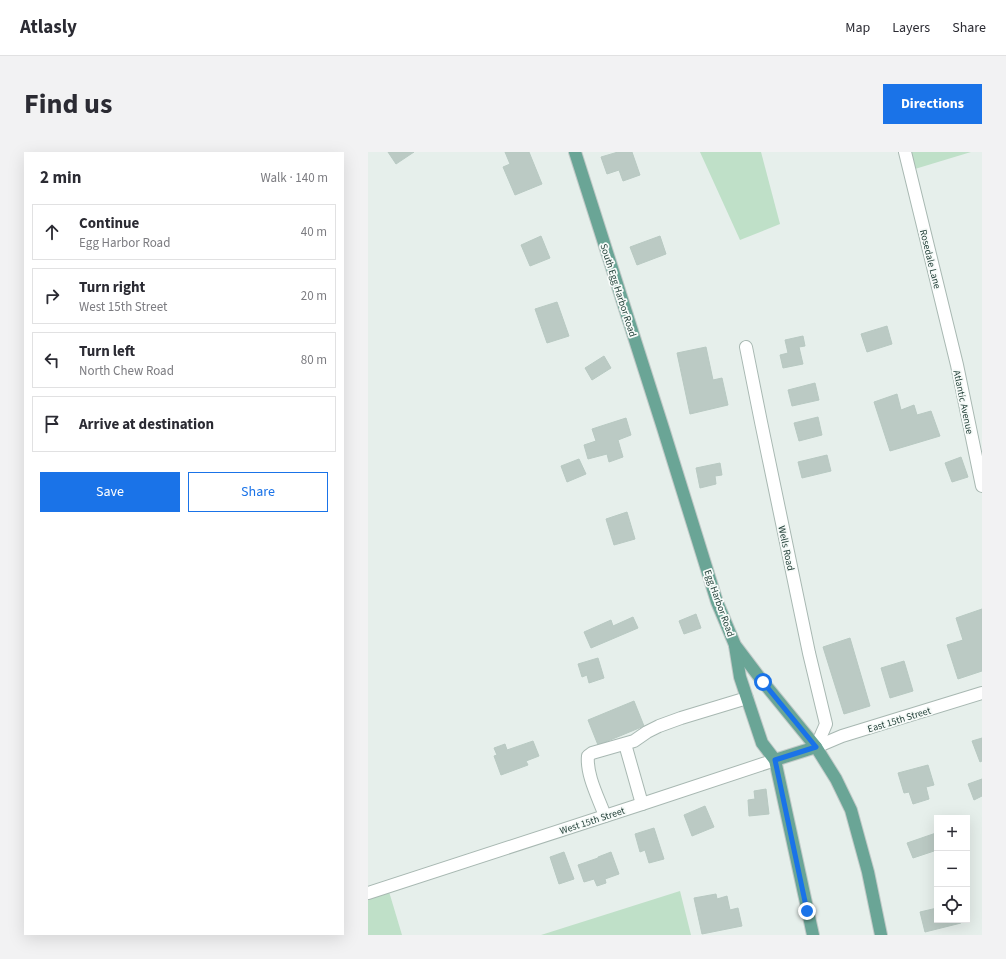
<!DOCTYPE html>
<meta charset="utf-8">
<style>
:root{--surface:#fff;--page:#f2f2f3;--text:#2b2b33;--muted:#7c7c81;--line:#e1e1e2;--accent:#1a73e8}
body{margin:0;font-family:"Source Sans 3",sans-serif;background:var(--page);color:var(--text)}
.controls{position:absolute;right:12px;bottom:12px;display:grid;overflow:hidden;border-radius:0px;box-shadow:0 4px 16px #0002}
.controls button{width:36px;height:36px;display:grid;place-items:center;padding:0;border:0;border-bottom:1px solid var(--line);background:var(--surface);color:var(--text);font:20px sans-serif}
.stop{position:absolute;width:12px;height:12px;margin:-9px;border:3px solid #1a73e8;border-radius:50%;background:#fff}
.stop.end{background:#1a73e8;border-color:#fff;box-shadow:0 1px 4px #0008}
.list{margin:0;padding:0;list-style:none}
h2{display:flex;justify-content:space-between;align-items:center;height:52px;margin:0;padding:0 16px;font-size:17px}
h2 small{font-size:13px;font-weight:400;color:var(--muted)}
.list li{display:grid;grid-template-columns:26px 1fr auto;gap:12px;align-items:center;box-sizing:border-box;height:56px;margin:0 8px 8px;padding:0 8px;border:1px solid var(--line);border-radius:0px}
.list b{display:block;font-size:15px;white-space:nowrap}
.list p{margin:0;font-size:13px;white-space:nowrap;color:var(--muted)}
.list em{font-size:13px;font-style:normal;color:var(--muted)}
.actions{display:flex;gap:8px;padding:12px 16px}
.actions a{flex:1;padding:9px 0;border:1px solid var(--accent);border-radius:0px;text-align:center;font-size:14px;color:var(--accent)}
.actions .main{background:var(--accent);color:#fff}
.icon{flex:none;width:22px;height:22px;fill:none;stroke:currentColor;stroke-width:2;stroke-linecap:round;stroke-linejoin:round}
.map{position:relative;flex:none;width:614px;height:783px;overflow:hidden;border-radius:0px}
header{display:flex;align-items:center;gap:24px;box-sizing:border-box;height:56px;padding:0 20px;background:var(--surface);border-bottom:1px solid var(--line)}
header strong{font-size:19px}
nav{display:flex;gap:22px;margin-inline-start:auto;font-size:14px}
.intro{display:flex;align-items:center;justify-content:space-between;box-sizing:border-box;height:96px;padding:0 24px}
h1{margin:0;font-size:28px}
.button{padding:10px 18px;border-radius:0px;background:var(--accent);color:#fff;font-size:14px;font-weight:700}
main{display:flex;gap:24px;padding:0 24px}
aside{flex:1;background:var(--surface);border-radius:0px;box-shadow:0 4px 16px #0002}
.map>svg:first-child{display:block}
.green{fill:#bfe0c8}
.building{fill:#bbcac4;stroke:#b8c9c2}
.lines{fill:none;stroke-linecap:round;stroke-linejoin:round}
.minor-casing{stroke:#a8b8b2;stroke-width:14}
.major-casing{stroke:#c2cac8;stroke-width:14}
.minor{stroke:#fff;stroke-width:12}
.major{stroke:#6aa596;stroke-width:12}
.route{stroke:#1a73e8;stroke-width:5}
.labels{text-anchor:middle;stroke-width:3.5;stroke-linejoin:round;paint-order:stroke}
.street-label{font-size:10px;fill:#24423a;stroke:#f7fbf9}
</style>
<header>
<strong>Atlasly</strong>
<nav><a>Map</a><a>Layers</a><a>Share</a></nav>
</header>
<div class="intro"><h1>Find us</h1><a class="button">Directions</a></div>
<main>
<aside>
<h2>2 min<small>Walk · 140 m</small></h2>
<ul class="list">
<li><svg class="icon" aria-label="ahead" viewBox="0 0 24 24"><path d="M12 20V5M6 11l6-6 6 6"/></svg><div><b>Continue</b><p>Egg Harbor Road</p></div><em>40 m</em></li>
<li><svg class="icon" aria-label="right" viewBox="0 0 24 24"><path d="M7 20v-9h11M14 6l5 5-5 5"/></svg><div><b>Turn right</b><p>West 15th Street</p></div><em>20 m</em></li>
<li><svg class="icon" aria-label="left" viewBox="0 0 24 24"><path d="M17 20v-9H6M10 6l-5 5 5 5"/></svg><div><b>Turn left</b><p>North Chew Road</p></div><em>80 m</em></li>
<li><svg class="icon" aria-label="arrive" viewBox="0 0 24 24"><path d="M6 21V4h12l-3 4 3 4H6"/></svg><div><b>Arrive at destination</b></div></li>
</ul>
<div class="actions"><a class="main">Save</a><a>Share</a></div>
</aside>
<div class="map">
<svg width="614" height="783" viewBox="0 0 614 783">
<rect width="100%" height="100%" fill="#e6efeb"/>
<g class="green">
<polygon points="332,0 393,0 412,72 372,88"/>
<polygon points="531,0 603,0 537,20"/>
<polygon points="19,733 34,783 0,783 0,739"/>
<polygon points="312,739 323,783 173,783"/>
</g>
<g class="building">
<polygon points="20,0 46,0 28,12"/>
<polygon points="137,0 161,0 174,32 147,43 135,15 142,12"/>
<polygon points="250,0 264,0 272,23 255,29 251,18 239,22 233,5"/>
<polygon points="173,84 182,106 162,114 153,93"/>
<polygon points="292,84 298,102 269,113 262,95"/>
<polygon points="189,150 201,184 179,191 167,157"/>
<polygon points="519,174 524,192 499,200 493,182"/>
<polygon points="435,184 437,194 431,195 435,212 415,216 412,203 420,201 417,188"/>
<polygon points="338,195 345,228 354,226 360,253 322,262 309,201"/>
<polygon points="236,204 243,216 224,228 217,216"/>
<polygon points="447,231 451,248 424,254 420,238"/>
<polygon points="529,242 533,258 546,253 549,263 563,259 572,284 522,299 506,250"/>
<polygon points="450,265 454,283 431,289 426,271"/>
<polygon points="258,266 263,283 250,288 255,305 241,310 239,302 220,307 216,293 228,289 224,277"/>
<polygon points="459,303 463,319 434,326 430,310"/>
<polygon points="593,305 600,325 584,330 577,311"/>
<polygon points="211,307 218,322 199,330 193,314"/>
<polygon points="352,311 354,323 347,324 348,332 332,336 328,316"/>
<polygon points="259,360 267,387 246,393 238,367"/>
<polygon points="614,457 614,519 590,527 579,493 595,488 588,466"/>
<polygon points="328,462 333,476 316,482 311,469"/>
<polygon points="265,465 270,476 223,496 216,480 243,468 245,474"/>
<polygon points="482,486 502,554 476,562 455,495"/>
<polygon points="230,506 236,526 221,531 219,523 214,525 210,512"/>
<polygon points="536,509 545,539 522,546 513,516"/>
<polygon points="266,549 276,574 230,593 220,568"/>
<polygon points="614,586 614,609 612,610 604,589"/>
<polygon points="165,589 171,604 158,609 160,613 133,623 126,604 129,603 126,596 137,592 139,598"/>
<polygon points="560,613 566,633 558,635 561,647 545,652 541,640 536,641 530,621"/>
<polygon points="614,627 614,644 606,648 600,632"/>
<polygon points="398,637 401,662 381,664 380,648 387,647 386,639"/>
<polygon points="337,654 346,675 324,684 316,663"/>
<polygon points="286,676 296,707 281,711 277,698 272,700 267,682"/>
<polygon points="568,681 569,698 545,706 539,691"/>
<polygon points="196,700 206,727 191,732 182,705"/>
<polygon points="243,700 251,722 237,727 238,731 229,734 226,727 216,730 210,713 230,706 230,705"/>
<polygon points="348,742 349,747 359,744 362,758 370,756 374,774 334,782 326,746"/>
<polygon points="569,756 569,768 592,768 593,771 557,780 552,760"/>
</g>
<g class="lines">
<defs>
<g id="minor">
<polyline points="537,0 589,213 614,334"/>
<polyline points="378,195 393,270 441,501 458,572 448,595"/>
<polyline points="257,592 274,652"/>
<polyline points="448,595 474,584 614,541"/>
<path d="M237,664c-6,-17 -19,-41 -17,-60l4,-3 42,-12 13,-9 12,-6 22,-8 66,-20"/>
<polyline points="0,741 274,652 407,608"/>
</g>
<g id="major">
<polyline points="207,0 295,276 349,450 367,493 395,530 448,595 468,627 483,658 500,720 513,783"/>
<polyline points="367,494 372,525 394,591 407,608 445,783"/>
<polyline points="407,608 448,595"/>
</g>
</defs>
<use href="#minor" class="minor-casing"/>
<use href="#major" class="major-casing"/>
<use href="#minor" class="minor"/>
<use href="#major" class="major"/>
</g>
<g class="lines">
<polyline class="route" points="395,530 448,595 407,608 439,759"/>
</g>
<g class="labels">
<g class="street-label">
<text transform="translate(563 107) rotate(76)" y="4">Rosedale Lane</text>
<text transform="translate(251 138) rotate(72)" y="4">South Egg Harbor Road</text>
<text transform="translate(596 250) rotate(78)" y="4">Atlantic Avenue</text>
<text transform="translate(419 396) rotate(78)" y="4">Wells Road</text>
<text transform="translate(352 451) rotate(70)" y="4">Egg Harbor Road</text>
<text transform="translate(531 567) rotate(-17)" y="4">East 15th Street</text>
<text transform="translate(224 668) rotate(-18)" y="4">West 15th Street</text>
</g>
</g>
</svg>
<div class="controls">
<button>+</button>
<button>−</button>
<button><svg class="icon" aria-label="locate" viewBox="0 0 24 24"><circle cx="12" cy="12" r="6"/><path d="M12 2v4M12 18v4M2 12h4M18 12h4"/></svg></button>
</div>
<div class="stop" style="left:395px;top:530px"></div>
<div class="stop end" style="left:439px;top:759px"></div>
</div>
</main>
